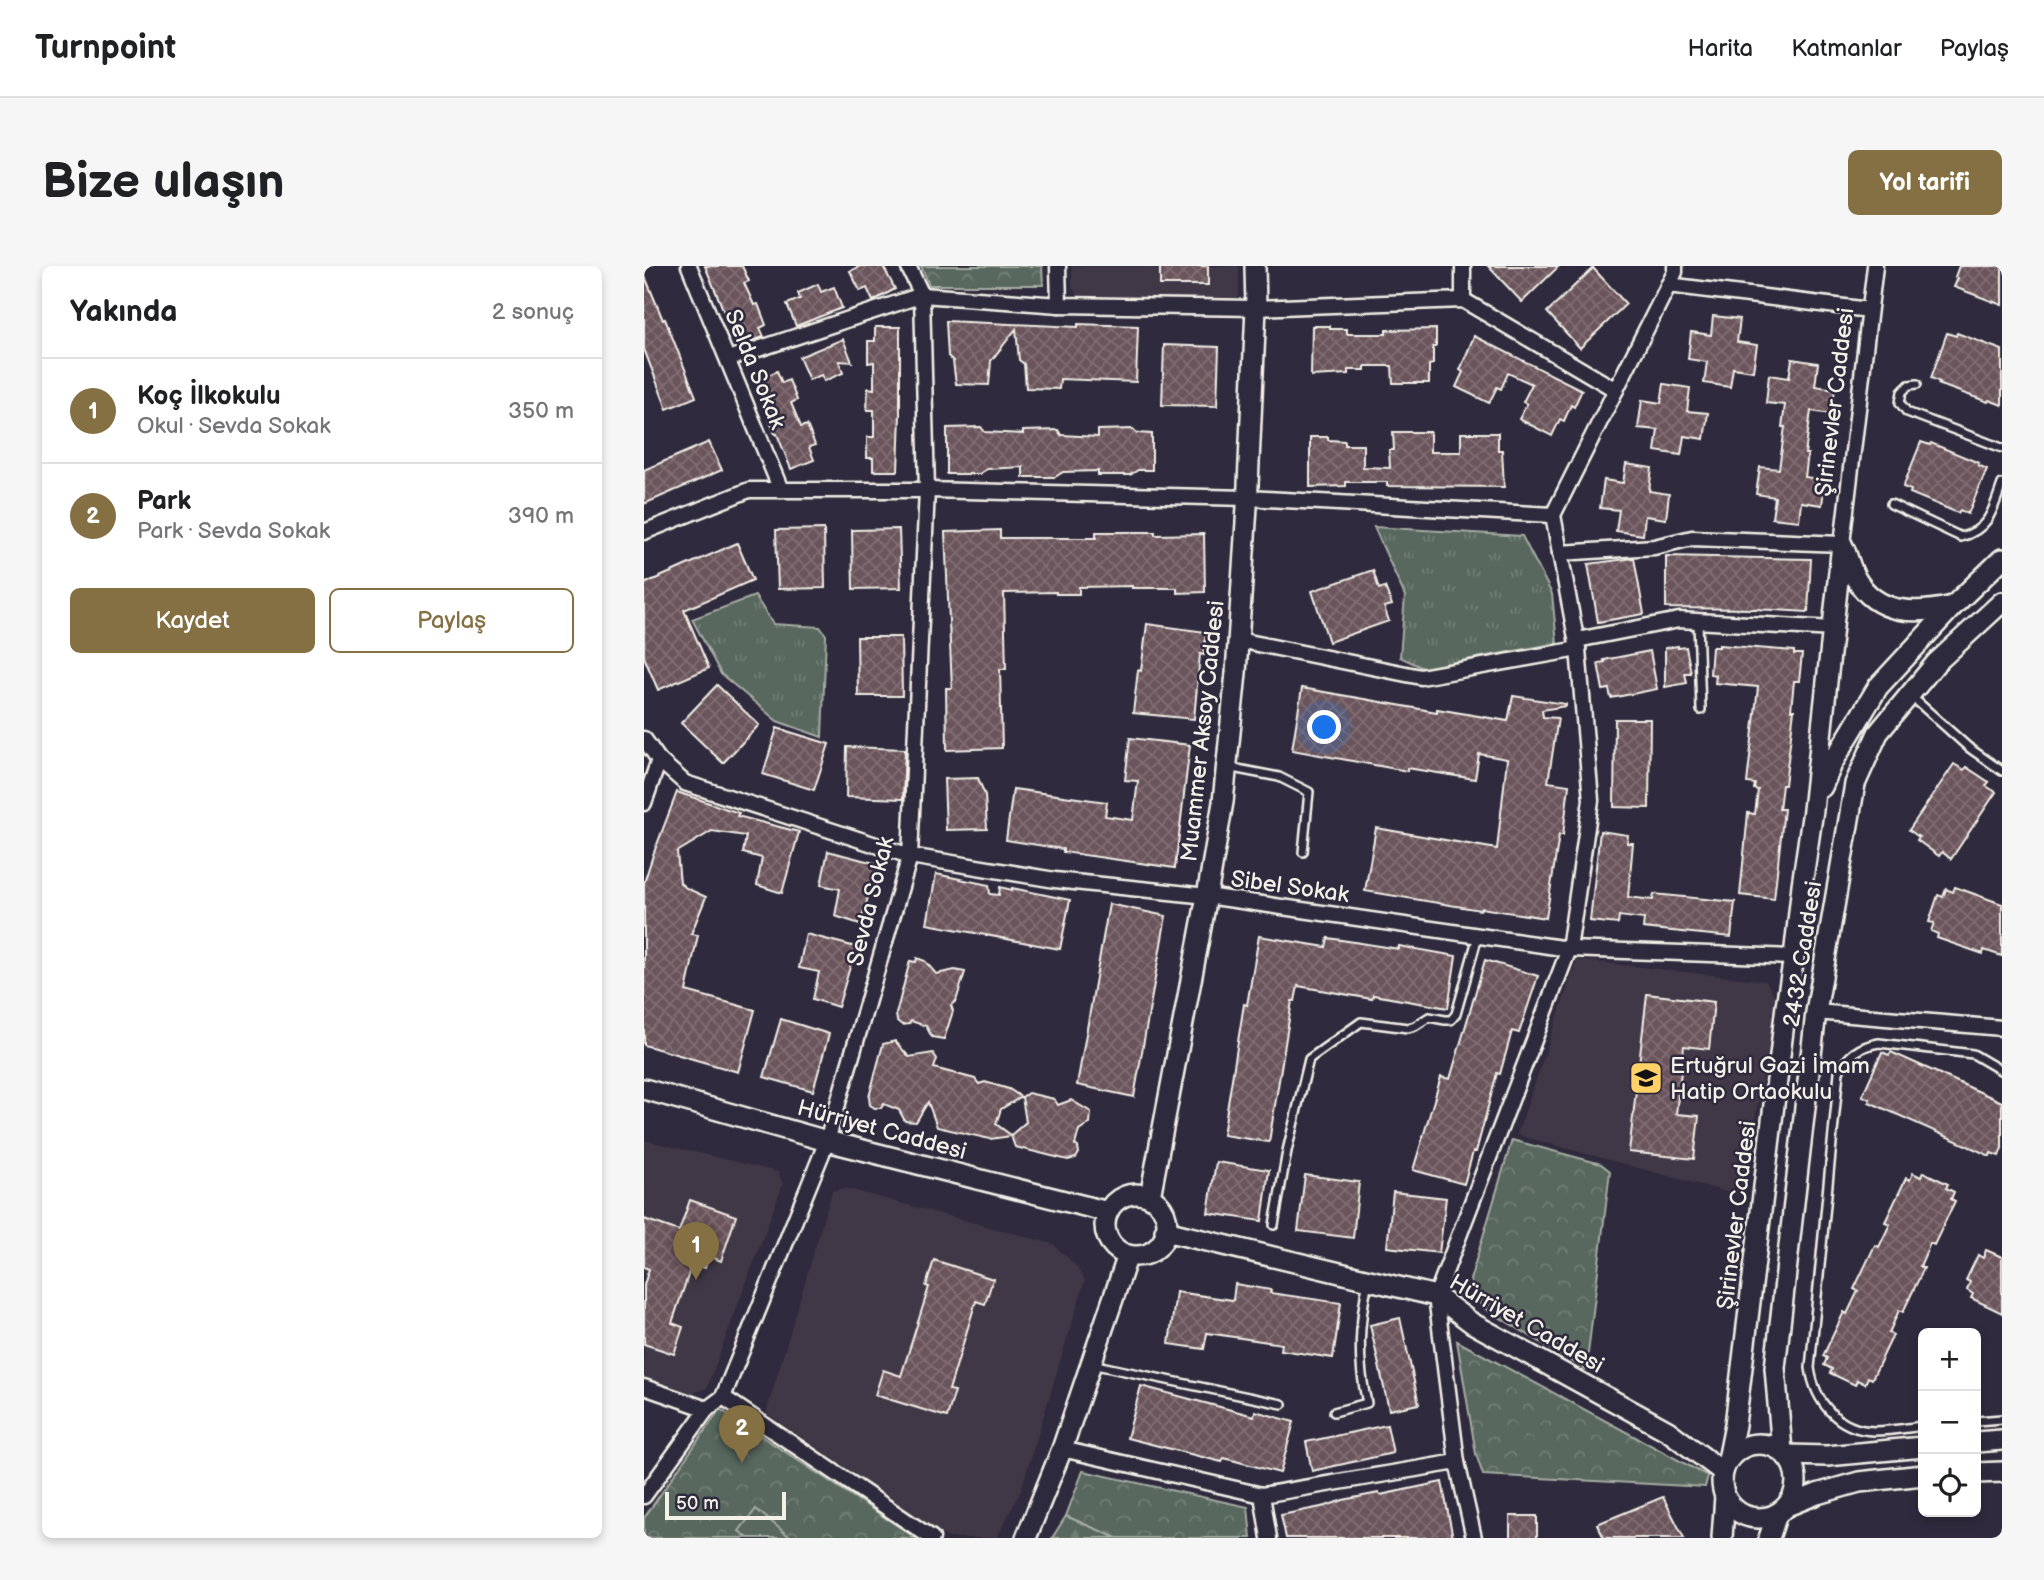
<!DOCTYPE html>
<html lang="tr">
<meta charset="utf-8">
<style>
:root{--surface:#fff;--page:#f6f6f6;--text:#202124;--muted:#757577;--line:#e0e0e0;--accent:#847042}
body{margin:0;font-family:"Balsamiq Sans",sans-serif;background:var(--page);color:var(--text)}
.controls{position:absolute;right:21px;bottom:21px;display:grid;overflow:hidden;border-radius:10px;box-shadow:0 4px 10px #0003}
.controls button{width:63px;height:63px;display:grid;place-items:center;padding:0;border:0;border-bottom:2px solid var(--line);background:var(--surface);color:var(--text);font:35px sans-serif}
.scale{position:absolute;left:21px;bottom:18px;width:121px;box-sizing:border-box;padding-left:7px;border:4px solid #f4f1e8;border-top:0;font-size:19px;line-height:24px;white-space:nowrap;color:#f4f1e8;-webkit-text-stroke:5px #2f2a3d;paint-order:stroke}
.you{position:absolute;left:681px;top:462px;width:24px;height:24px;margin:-18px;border:5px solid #fff;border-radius:50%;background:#1a73e8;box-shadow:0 0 0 10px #1a73e833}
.badge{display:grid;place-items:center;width:46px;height:46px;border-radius:50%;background:var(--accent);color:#fff;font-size:23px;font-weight:700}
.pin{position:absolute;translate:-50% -58px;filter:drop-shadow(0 2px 4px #0008)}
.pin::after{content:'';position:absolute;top:37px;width:24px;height:21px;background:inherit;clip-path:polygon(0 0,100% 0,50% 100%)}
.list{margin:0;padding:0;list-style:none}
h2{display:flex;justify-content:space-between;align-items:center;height:91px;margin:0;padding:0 28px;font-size:30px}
h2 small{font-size:23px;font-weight:400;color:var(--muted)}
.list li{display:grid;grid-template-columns:46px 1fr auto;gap:21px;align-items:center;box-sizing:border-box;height:105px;padding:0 28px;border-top:2px solid var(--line)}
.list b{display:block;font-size:26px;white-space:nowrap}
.list p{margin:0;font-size:23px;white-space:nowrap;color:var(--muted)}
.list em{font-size:23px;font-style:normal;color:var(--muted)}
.actions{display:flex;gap:14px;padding:21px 28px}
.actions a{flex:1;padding:16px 0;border:2px solid var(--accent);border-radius:10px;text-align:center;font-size:24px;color:var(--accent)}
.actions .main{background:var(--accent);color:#fff}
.icon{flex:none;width:38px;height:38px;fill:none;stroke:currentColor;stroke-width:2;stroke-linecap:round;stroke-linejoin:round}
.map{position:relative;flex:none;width:1358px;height:1272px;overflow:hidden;border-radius:10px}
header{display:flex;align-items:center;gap:42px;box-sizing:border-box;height:98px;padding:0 35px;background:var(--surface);border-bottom:2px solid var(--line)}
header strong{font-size:33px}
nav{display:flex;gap:38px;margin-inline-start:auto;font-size:24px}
.intro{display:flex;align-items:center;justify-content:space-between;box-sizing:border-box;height:168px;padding:0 42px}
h1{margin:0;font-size:49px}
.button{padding:18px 32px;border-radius:10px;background:var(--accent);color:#fff;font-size:24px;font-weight:700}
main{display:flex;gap:42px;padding:0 42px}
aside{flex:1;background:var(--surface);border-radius:10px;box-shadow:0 4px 10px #0003}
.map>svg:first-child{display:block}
.built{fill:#413746}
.grass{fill:url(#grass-tufts);stroke:#a6aca3;stroke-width:2}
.forest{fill:url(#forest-firs);stroke:#a6aca3;stroke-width:2}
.park{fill:url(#park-crowns);stroke:#a6aca3;stroke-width:2}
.garden{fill:#59685e;stroke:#a6aca3;stroke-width:2}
.building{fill:url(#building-cross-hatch);stroke:#f4f1e8;stroke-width:2}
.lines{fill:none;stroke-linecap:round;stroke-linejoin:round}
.lane-casing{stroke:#f4f1e8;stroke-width:12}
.street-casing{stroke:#f4f1e8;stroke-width:19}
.secondary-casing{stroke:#f4f1e8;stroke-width:24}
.lane{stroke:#2f2a3d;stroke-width:7}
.street{stroke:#2f2a3d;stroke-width:14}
.secondary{stroke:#2f2a3d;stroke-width:19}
.labels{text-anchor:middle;stroke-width:5;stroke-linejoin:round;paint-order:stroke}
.street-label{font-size:23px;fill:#f4f1e8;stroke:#2f2a3d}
.poi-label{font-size:23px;fill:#f4f1e8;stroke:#2f2a3d;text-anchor:start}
</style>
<header>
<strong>Turnpoint</strong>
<nav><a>Harita</a><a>Katmanlar</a><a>Paylaş</a></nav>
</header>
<div class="intro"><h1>Bize ulaşın</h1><a class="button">Yol tarifi</a></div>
<main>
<aside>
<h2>Yakında<small>2 sonuç</small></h2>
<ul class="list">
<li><span class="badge">1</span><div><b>Koç İlkokulu</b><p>Okul · Sevda Sokak</p></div><em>350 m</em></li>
<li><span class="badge">2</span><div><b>Park</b><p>Park · Sevda Sokak</p></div><em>390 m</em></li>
</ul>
<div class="actions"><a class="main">Kaydet</a><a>Paylaş</a></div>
</aside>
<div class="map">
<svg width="1358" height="1272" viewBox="0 0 1358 1272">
<defs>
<pattern id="grass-tufts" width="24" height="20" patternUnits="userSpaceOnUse" patternTransform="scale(1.75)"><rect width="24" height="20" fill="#59685e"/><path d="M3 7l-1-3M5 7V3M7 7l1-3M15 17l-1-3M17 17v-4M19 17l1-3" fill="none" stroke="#717e75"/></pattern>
<pattern id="forest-firs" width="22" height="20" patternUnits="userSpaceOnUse" patternTransform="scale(1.75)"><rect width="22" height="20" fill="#59685e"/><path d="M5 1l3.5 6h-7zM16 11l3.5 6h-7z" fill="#717e75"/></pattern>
<pattern id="park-crowns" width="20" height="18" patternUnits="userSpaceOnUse" patternTransform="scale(1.75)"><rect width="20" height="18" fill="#59685e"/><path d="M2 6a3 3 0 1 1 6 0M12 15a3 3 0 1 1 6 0" fill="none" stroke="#717e75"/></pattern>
<pattern id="building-cross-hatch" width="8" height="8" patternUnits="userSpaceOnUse" patternTransform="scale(1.75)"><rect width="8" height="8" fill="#6b545c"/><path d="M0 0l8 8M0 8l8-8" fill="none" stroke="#816d73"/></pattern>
</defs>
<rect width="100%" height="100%" fill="#2f2a3d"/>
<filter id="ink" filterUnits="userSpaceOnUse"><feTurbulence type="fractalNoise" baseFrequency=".0143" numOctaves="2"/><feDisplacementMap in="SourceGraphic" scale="14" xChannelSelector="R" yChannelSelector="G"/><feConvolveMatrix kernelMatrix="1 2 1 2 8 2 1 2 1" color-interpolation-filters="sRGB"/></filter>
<g filter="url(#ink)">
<g class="built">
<polygon points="428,0 595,0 595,30 585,37 435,30 428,22"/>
<polygon points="933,694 1122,715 1133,734 1097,930 873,869"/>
<polygon points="0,874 134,906 139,918 63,1122 45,1128 0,1110"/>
<polygon points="200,922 409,978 432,1000 441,1014 377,1224 353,1272 304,1272 122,1147 188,925"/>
</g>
<g class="grass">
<polygon points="730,261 878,270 908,328 913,377 779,402 756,391 761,330"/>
<polygon points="111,330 129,358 176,361 182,369 178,471 133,455 77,408 48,353"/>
</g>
<polygon class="forest" points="422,1250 473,1272 408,1272"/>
<g class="park">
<polygon points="277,0 398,0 399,19 285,19"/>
<polygon points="868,874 957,898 966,905 942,1104 837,1040 826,1014"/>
<polygon points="813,1075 1064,1210 1061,1221 839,1209 832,1188"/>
<polygon points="76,1143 272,1272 0,1272 0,1252"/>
<polygon points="439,1205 604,1241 607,1272 473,1272 422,1250"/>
</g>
<polygon class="garden" points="112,1243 147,1272 104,1272 95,1265"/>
<g class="building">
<polygon points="61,0 98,0 105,15 100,17 110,39 114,38 122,59 116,62 120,71 94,79"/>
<polygon points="216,0 239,0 251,23 229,35 223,22 216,25 206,5"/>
<rect x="516" y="0" width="48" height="19"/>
<polygon points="844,0 915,0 878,36"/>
<polygon points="1315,0 1358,0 1358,39 1310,21 1314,12 1311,11"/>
<polygon points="949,2 982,38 936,82 903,46"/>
<polygon points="0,8 19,54 21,53 52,131 23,143 0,83"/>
<polygon points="174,18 177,26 190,21 198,42 152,60 143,38 156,33 154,27"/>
<polygon points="1069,50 1096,53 1093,76 1113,79 1109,105 1089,102 1086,121 1060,117 1063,96 1044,93 1047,66 1067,69"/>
<polygon points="302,55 434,61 434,58 494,60 492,116 416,113 415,123 382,122 380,98 375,94 372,63 347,95 345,119 312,118 309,95 304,90"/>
<polygon points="668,60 686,60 686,63 703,63 703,68 742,68 742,64 792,63 792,81 789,81 789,98 785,99 785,117 749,117 748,100 721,100 721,104 704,104 704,108 667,110"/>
<polygon points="231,61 256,61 256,148 254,205 229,205 229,192 223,192 223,171 230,171 230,144 223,144 224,122 230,123 230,96 224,97 224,75 231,75"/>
<polygon points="1303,67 1312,70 1313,67 1358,84 1358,139 1345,134 1344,136 1294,118 1296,116 1287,112"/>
<polygon points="830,70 938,124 930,141 927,139 920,155 916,153 908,170 875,153 883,138 879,136 888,118 864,107 857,123 853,121 845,137 812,121 819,106 816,104"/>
<polygon points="199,73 208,96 195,95 199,107 180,115 177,109 165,114 155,91"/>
<polygon points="520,79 575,81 573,140 518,139"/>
<polygon points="1148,93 1174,97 1171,120 1191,123 1187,148 1167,145 1161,188 1164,188 1161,211 1181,214 1178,239 1157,236 1155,255 1128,252 1131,231 1112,228 1116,201 1135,203 1141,161 1138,161 1141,139 1122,137 1125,109 1145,112"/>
<polygon points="133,105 138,117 145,114 153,134 147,137 157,161 163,159 171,179 165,181 170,194 147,203 133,168 131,168 111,115"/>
<polygon points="1020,118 1046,122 1043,145 1064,147 1060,173 1040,170 1037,189 1011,185 1014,164 994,162 998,134 1017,137"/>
<polygon points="337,161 341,166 379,168 379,165 414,164 417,169 454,171 454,164 489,163 493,167 508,168 508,204 494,204 486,209 454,209 454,205 419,206 411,211 379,211 379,201 343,203 335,208 303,208 303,162"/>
<polygon points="749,166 786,166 786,186 817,186 817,167 854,167 854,184 858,184 860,221 743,220 743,216 702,216 702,220 666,221 666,171 684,171 684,174 701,175 701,179 719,179 719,201 746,202 745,184 750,184"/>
<polygon points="65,176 78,204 0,238 0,204"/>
<polygon points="1277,176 1286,179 1287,177 1335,197 1334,199 1343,203 1324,248 1316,244 1314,247 1266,227 1267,224 1259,221"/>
<polygon points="982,198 1008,202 1005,225 1025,228 1022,253 1001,250 999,269 972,265 975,244 956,242 960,214 979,217"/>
<polygon points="180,263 181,322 134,323 132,264"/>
<polygon points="255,263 257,322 209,323 208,264"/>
<polygon points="356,264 356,272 452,272 452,266 511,266 511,269 560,268 561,326 533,327 533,322 488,322 488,320 435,321 435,328 412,328 412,326 360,327 362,403 356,403 358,482 303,484 302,422 308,422 301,266"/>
<polygon points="93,277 109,314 40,344 65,402 14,424 0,391 0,318"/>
<polygon points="1022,290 1167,293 1164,346 1111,343 1022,342"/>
<polygon points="990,292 1000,348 954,356 944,298"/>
<polygon points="729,304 735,323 741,321 748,339 740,341 745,355 685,376 668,325"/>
<polygon points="503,358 562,366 560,389 556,388 550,453 489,447 494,404 497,405"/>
<polygon points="213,371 257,371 258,430 214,430"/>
<polygon points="1075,379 1150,385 1150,388 1158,388 1155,415 1150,415 1147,444 1150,444 1141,519 1138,519 1135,543 1140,543 1130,633 1096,629 1104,547 1111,548 1114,524 1110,523 1111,518 1103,517 1114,421 1071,417 1072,409 1066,408 1068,381 1075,381"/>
<polygon points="1034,380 1034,382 1042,381 1047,407 1041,407 1043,417 1021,421 1021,382"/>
<polygon points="1006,385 1013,423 967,432 965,423 959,424 954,397 961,396 960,394"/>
<polygon points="73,419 115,459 79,497 37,457"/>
<polygon points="658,422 793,446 793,443 864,455 869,430 922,438 922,440 898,444 899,451 914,452 904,516 925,519 919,569 915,569 902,652 837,642 836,644 721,625 732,562 853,583 863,493 835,488 831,513 763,502 763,505 648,484"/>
<polygon points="971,453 1006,453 1005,542 970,541"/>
<polygon points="133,462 185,478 170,524 119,508"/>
<polygon points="486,472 546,479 531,602 419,586 419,583 362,574 369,523 463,536 461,550 489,554 494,515 481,514"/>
<polygon points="203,481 261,483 259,533 202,531"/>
<polygon points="1310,498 1320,504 1322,501 1345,516 1342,520 1352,526 1307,593 1298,586 1295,590 1273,574 1275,571 1265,564"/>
<polygon points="334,512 341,529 343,563 302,564 300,513"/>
<polygon points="33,526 95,547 93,550 155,566 138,627 113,619 118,592 99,587 102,570 68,565 33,586 36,617 42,622 62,631 47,668 54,669 42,725 111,744 94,806 0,779 0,617 9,589"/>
<polygon points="956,565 984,569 983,577 989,577 984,631 1009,634 1010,628 1091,636 1087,671 999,662 1000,653 975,650 974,658 946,655"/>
<polygon points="184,585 234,598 216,658 191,650 196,623 177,619"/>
<polygon points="292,608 345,619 346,628 355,629 356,621 368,624 368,622 426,634 416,683 283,658"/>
<polygon points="1311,621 1358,638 1358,690 1340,684 1339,688 1293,672 1294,668 1287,665 1290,657 1285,656 1294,629 1299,631 1302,623 1309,626"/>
<polygon points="465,638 522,650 490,831 433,819"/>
<polygon points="162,668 212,681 194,741 169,733 175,706 155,702"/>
<polygon points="615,670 682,681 684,672 755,683 755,680 812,690 804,742 729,729 728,733 654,720 651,735 648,735 625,876 579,869 600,738 603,739"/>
<polygon points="273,692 281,695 292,708 311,704 321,706 312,735 307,739 309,745 300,773 288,771 282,760 267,755 265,758 258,759 253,755 252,748 266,695 272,696"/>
<polygon points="841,694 894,710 875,767 868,765 856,808 853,807 832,886 829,886 820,918 769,904 797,811 806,813"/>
<polygon points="1003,728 1070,736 1065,783 1040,780 1032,848 1055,850 1050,893 985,886"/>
<polygon points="137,753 185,768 169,825 120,811"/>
<polygon points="251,775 265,791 289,787 293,793 290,802 331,813 335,818 341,816 365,823 377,831 357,843 352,858 367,869 382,856 378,831 384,827 410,833 414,839 427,834 447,846 446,857 435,864 431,879 434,881 435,887 432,892 424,894 371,881 367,870 346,873 293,861 284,836 272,856 261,855 255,844 240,838 237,842 231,842 226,839 225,831 239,778"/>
<polygon points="1238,786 1245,789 1247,786 1358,836 1358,882 1355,890 1347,887 1346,890 1225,836 1226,833 1218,830"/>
<polygon points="572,896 625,904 618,955 564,947"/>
<polygon points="1279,906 1304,918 1302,922 1310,926 1307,933 1311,935 1290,979 1286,977 1276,1000 1280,1002 1259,1046 1255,1044 1245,1067 1249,1069 1228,1113 1224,1111 1221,1118 1213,1114 1211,1119 1186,1107 1188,1103 1180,1099 1183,1092 1179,1090 1200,1046 1203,1048 1214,1025 1210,1023 1231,979 1235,981 1246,958 1241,956 1262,912 1266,914 1269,907 1277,911"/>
<polygon points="661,909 715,916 709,972 654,965"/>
<polygon points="749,926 802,932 795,987 743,981"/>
<polygon points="46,934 92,950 77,995 65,990 61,1002 48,998 28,1057 39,1061 30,1088 0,1078 0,1019 5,1003 0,1001 0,953 35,965"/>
<polygon points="1342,984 1358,991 1358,1047 1327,1032 1329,1028 1323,1024 1326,1016 1322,1014 1334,989 1339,992"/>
<polygon points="290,994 349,1013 341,1038 332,1035 305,1124 311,1125 303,1151 231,1129 239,1104 257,1110 285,1021 282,1020"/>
<polygon points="591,1018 627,1024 626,1027 697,1037 689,1092 637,1084 638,1078 563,1067 560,1083 525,1078 532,1026 589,1034"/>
<polygon points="756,1052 775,1138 745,1144 726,1059"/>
<polygon points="497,1120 610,1150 611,1145 650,1156 636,1207 580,1192 578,1196 483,1172"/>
<polygon points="743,1159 749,1187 668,1205 662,1176"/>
<polygon points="798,1216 809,1272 642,1272 637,1249 682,1240 699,1234 735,1227 736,1229"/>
<polygon points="1019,1231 1040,1272 960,1272 953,1258"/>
<rect x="866" y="1250" width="27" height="22"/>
</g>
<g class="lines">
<defs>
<g id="lane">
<polyline points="1273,118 1265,119 1258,126 1256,137 1263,146 1358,182"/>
<path d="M1247,238l70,33c29,-8 32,-28 41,-53"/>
<polyline points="1054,355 1057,444"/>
<polyline points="1266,429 1324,481 1358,505"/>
<polyline points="583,501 635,511 665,526 659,586"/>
<polyline points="630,959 643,885 665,793 717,756 764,762 771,760 785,751 801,754 807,754 812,748 834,670"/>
<polyline points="447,1098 638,1138"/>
<path d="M690,1146l33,-9c-10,-42 -8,-80 1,-122"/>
<polyline points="1332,1155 1358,1153"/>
<path d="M1279,1160c-16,2 -33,5 -49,5 -36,-1 -59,-29 -64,-63l29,-296c8,-17 21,-26 40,-29l94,11 29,17"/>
</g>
<g id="street">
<polyline points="45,0 137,224"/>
<polyline points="414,0 415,39"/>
<polyline points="1024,19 1225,44"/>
<polyline points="819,34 819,0"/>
<polyline points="84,93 278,29 415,39 612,42 819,34 972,124"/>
<polyline points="0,266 105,224 283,224 603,232 909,249"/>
<polyline points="916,287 1010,281 1048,272 1198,278 1231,0"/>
<polyline points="594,374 777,411 934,383"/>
<polyline points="933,374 1035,354 1189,363"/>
<polyline points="0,473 15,494 41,517 266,590 411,614 563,630 925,683 1150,691"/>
<polyline points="0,537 15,494"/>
<polyline points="1172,746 1358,762"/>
<polyline points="0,1121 63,1143"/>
<polyline points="79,1131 288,1272"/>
<polyline points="418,1183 618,1229 813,1196"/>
<polyline points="618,1229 625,1272"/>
<polyline points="0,1230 63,1143 79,1131 183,875 266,590 283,224 278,29 264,0"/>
<polyline points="830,1272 813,1196 792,1030 925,683 947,534 934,383 909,249 1031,6 1031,0"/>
</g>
<g id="secondary">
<path d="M1200,282c4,10 7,22 12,31 22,37 61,35 97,27"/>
<polyline points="1178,521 1189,496 1234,421 1309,340 1358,293"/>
<polyline points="0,823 183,875 464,946"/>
<circle cx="492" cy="959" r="31"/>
<polyline points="506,931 563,630 579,536 592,407 603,241 612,42 611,0"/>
<polyline points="521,965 792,1030 828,1057 1024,1165 1079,1206"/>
<polyline points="1332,1176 1358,1174"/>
<circle cx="1115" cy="1215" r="37"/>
<polyline points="1138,1185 1131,1102 1172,746 1211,518 1234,467 1292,397 1358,336"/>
<polyline points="1144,1189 1183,1190 1279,1181"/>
<polyline points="1084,1194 1091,1159 1142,740 1150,691 1158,619 1169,544 1198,278"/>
<polyline points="1332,1207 1358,1206"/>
<polyline points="1143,1240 1173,1228 1215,1216 1279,1209"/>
<polyline points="382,1272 418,1183 484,989"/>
<polyline points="1078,1272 1081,1230"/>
<polyline points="1125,1272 1133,1248"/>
</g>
</defs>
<use href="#lane" class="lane-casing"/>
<use href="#street" class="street-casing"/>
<use href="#secondary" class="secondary-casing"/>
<use href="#lane" class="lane"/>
<use href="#street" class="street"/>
<use href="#secondary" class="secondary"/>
</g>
</g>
<defs>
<symbol id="school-square" viewBox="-11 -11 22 22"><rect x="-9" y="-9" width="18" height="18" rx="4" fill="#ffd166" stroke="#2f2a3d"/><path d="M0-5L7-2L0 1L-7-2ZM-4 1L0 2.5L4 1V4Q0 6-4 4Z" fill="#111"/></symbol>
</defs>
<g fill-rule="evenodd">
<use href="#school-square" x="983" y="793" width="38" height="38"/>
</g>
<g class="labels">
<g class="street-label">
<text transform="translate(112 103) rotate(68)" y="8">Selda Sokak</text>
<text transform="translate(1190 136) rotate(-83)" y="8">Şirinevler Caddesi</text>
<text transform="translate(558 465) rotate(-84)" y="8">Muammer Aksoy Caddesi</text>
<text transform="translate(646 620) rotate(8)" y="8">Sibel Sokak</text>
<text transform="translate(226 635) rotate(-76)" y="8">Sevda Sokak</text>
<text transform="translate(1158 688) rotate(-81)" y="8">2432 Caddesi</text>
<text transform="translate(238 863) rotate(15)" y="8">Hürriyet Caddesi</text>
<text transform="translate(1092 949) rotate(-83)" y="8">Şirinevler Caddesi</text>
<text transform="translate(883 1057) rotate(30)" y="8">Hürriyet Caddesi</text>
</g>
<g class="poi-label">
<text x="1026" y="807">Ertuğrul Gazi İmam<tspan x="1026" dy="26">Hatip Ortaokulu</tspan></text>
</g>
</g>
</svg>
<div class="controls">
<button>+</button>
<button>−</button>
<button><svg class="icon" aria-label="locate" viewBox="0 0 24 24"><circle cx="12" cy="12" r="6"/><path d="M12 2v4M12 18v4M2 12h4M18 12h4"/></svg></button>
</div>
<div class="scale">50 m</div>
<div class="you"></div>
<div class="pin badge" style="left:52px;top:1014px">1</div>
<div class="pin badge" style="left:98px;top:1197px">2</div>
</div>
</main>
